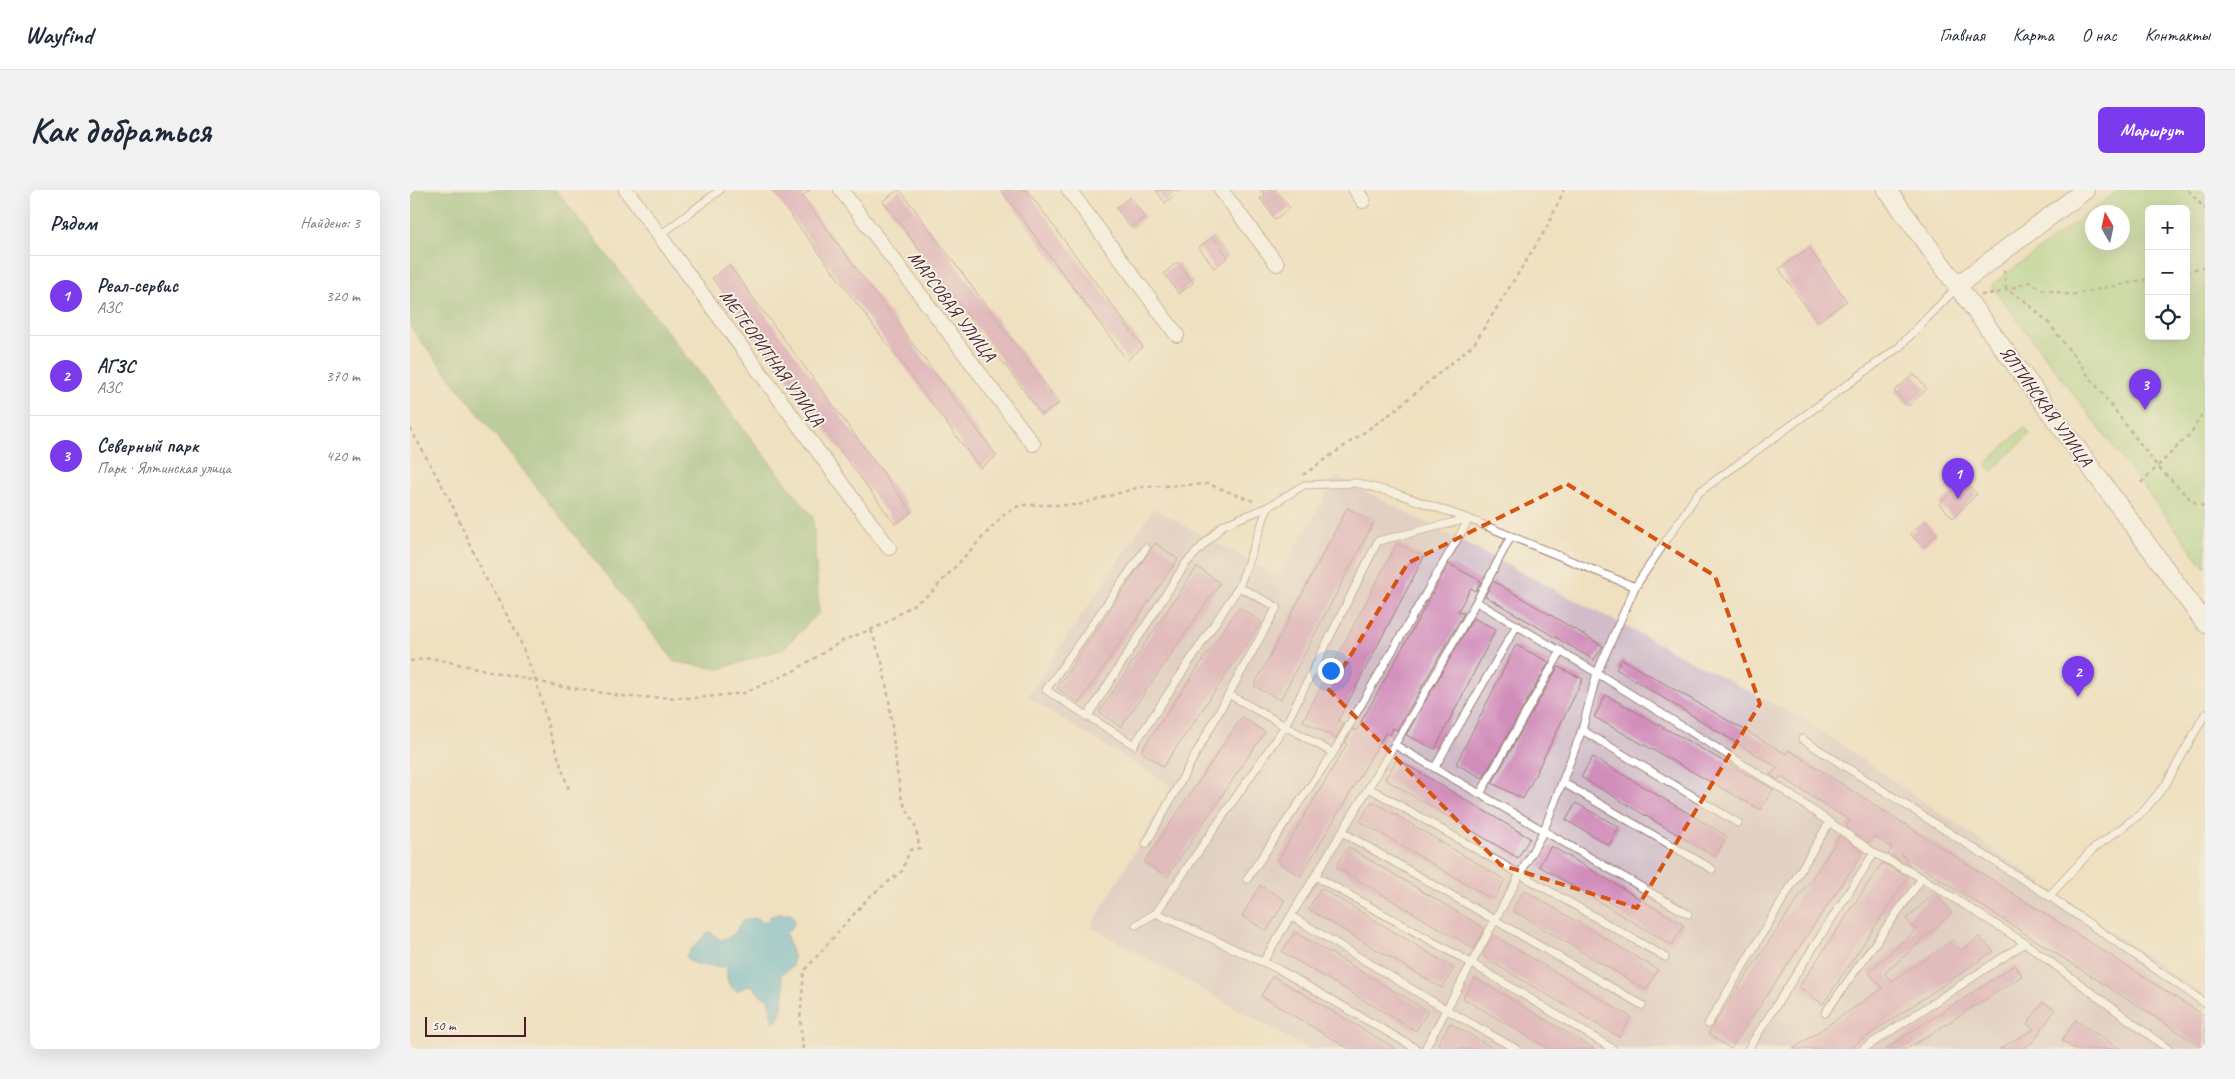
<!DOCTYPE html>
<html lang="ru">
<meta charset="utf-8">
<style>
:root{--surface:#fff;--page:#f2f2f3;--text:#1f2937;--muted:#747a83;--line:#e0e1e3;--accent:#7c3aed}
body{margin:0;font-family:Caveat,sans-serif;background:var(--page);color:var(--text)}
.controls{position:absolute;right:15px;top:15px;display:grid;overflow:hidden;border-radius:8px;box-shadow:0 5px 20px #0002}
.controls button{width:45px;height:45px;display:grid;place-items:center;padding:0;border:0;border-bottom:1px solid var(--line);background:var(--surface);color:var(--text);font:25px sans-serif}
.compass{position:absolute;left:1675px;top:15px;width:45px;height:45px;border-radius:50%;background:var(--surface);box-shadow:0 5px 20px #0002;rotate:351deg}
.scale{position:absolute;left:15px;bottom:12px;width:101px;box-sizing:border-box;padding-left:5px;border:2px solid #4a1f2b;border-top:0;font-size:14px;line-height:18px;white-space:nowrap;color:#4a1f2b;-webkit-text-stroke:4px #f7f3e8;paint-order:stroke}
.you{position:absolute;left:920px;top:480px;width:18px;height:18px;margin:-12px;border:4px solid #fff;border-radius:50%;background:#1a73e8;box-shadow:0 0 0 8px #1a73e833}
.badge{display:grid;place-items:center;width:32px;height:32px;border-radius:50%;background:var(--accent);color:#fff;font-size:16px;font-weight:700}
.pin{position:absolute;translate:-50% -41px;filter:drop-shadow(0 1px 2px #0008)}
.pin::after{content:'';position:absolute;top:26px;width:18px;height:15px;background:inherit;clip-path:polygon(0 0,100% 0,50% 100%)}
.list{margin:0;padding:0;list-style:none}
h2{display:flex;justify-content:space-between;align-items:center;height:65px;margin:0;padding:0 20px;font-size:21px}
h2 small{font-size:16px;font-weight:400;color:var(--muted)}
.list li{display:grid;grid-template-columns:32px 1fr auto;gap:15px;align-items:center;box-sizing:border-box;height:80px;padding:0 20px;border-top:1px solid var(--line)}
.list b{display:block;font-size:19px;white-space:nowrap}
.list p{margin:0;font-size:16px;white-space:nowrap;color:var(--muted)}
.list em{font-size:16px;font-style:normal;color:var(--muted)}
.icon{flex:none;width:28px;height:28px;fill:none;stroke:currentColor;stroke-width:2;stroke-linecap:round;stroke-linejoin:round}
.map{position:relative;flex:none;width:1795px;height:859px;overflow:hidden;border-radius:8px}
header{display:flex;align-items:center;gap:30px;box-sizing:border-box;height:70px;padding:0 25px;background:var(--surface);border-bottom:1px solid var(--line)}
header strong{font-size:24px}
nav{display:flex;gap:28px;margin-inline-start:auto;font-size:18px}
.intro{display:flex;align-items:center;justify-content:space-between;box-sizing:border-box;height:120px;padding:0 30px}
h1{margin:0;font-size:35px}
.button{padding:12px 22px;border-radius:8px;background:var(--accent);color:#fff;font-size:18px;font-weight:700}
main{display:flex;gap:30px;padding:0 30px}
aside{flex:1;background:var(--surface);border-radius:8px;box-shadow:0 5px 20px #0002}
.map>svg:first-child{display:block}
.industrial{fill:#d1bdc9}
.green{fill:#9fd383;stroke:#747957;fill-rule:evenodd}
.forest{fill:#7fb571;stroke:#646a4e}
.water{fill:#58b7d6;stroke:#516b80}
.building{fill:#d28ebb}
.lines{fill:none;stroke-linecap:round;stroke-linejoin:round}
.service-casing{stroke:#9c8076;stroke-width:9}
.minor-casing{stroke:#9c8076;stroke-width:16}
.tertiary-casing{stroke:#9c8076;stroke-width:20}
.path{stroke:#9c8076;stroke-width:2.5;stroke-dasharray:4 4;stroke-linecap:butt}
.service{stroke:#fff;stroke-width:7}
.minor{stroke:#fff;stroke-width:14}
.tertiary{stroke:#fff;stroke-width:18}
.marked{fill:none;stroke:#d8530f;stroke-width:4;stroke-dasharray:10 6;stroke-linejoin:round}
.labels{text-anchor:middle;stroke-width:4;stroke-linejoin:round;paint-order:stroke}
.street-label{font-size:18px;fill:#4a1f2b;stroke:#f7f3e8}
</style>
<header>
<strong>Wayfind</strong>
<nav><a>Главная</a><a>Карта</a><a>О нас</a><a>Контакты</a></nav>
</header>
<div class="intro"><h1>Как добраться</h1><a class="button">Маршрут</a></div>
<main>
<aside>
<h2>Рядом<small>Найдено: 3</small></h2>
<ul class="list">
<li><span class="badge">1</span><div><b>Реал-сервис</b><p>АЗС</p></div><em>320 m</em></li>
<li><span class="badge">2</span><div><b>АГЗС</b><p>АЗС</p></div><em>370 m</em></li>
<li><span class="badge">3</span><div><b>Северный парк</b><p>Парк · Ялтинская улица</p></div><em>420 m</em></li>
</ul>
</aside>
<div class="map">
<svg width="1795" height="859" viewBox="0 0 1795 859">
<rect width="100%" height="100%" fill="#f7f3e8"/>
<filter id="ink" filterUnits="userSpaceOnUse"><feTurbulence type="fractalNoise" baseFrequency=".02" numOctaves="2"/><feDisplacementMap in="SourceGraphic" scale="10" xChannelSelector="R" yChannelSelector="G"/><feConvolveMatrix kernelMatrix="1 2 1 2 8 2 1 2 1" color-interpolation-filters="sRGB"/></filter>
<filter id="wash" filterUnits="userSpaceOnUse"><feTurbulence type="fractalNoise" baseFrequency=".0096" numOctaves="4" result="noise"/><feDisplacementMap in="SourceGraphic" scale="20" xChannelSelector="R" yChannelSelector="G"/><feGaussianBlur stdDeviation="1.12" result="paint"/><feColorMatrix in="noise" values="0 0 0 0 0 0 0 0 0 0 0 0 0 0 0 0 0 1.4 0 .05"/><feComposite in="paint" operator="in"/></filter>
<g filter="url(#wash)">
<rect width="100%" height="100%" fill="#efe0c0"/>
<polygon class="industrial" points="926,286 1397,531 1795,806 1795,859 898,859 681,737 762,597 617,507 744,318 869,388"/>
<g class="green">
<path d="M1709,0h86v378l-214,-283zM1739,19h37v127h-37zM1682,22h30v30h-30z"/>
<polygon points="1614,237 1620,244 1582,281 1576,274"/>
</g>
<polygon class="forest" points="0,0 146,0 403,327 409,423 373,459 310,479 265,472 0,137"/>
<path class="water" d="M369,724h12l3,5v6l-8,8 7,23 -1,11 -12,8c8,14 3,32 -3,47l-5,-1 -3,-22 -10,-5 -6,-8h-5l-11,5c-12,-6 -10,-15 -11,-27l-4,3c-12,-3 -31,1 -36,-11 3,-5 19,-21 24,-24l11,8 12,-5 10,-15 13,-2 6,4h4l5,-6z"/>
<g id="blocks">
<g class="building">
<polygon points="362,0 400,0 392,6 587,266 570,278"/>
<polygon points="488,0 490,0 649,213 632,225 473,11"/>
<polygon points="591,0 617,0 733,157 717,170"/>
<polygon points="746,0 771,0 755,13"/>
<polygon points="851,0 866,0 880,18 865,29 850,8 855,5"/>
<polygon points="720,7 735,27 721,38 706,18"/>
<polygon points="803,47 818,67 804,78 789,57"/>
<polygon points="1399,58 1437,111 1407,132 1369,79"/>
<polygon points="768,72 783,93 769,104 754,83"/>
<polygon points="319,75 502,322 485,334 302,88"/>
<polygon points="1504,184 1517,199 1498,216 1484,201"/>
<polygon points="1553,291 1567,304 1543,328 1529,314"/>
<polygon points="937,318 964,332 870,510 844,496"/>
<polygon points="1515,331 1527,344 1513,357 1500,344"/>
<polygon points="745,353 768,369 669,513 647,498"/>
<polygon points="987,353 1014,367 928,531 934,534 926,548 893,531"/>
<polygon points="1039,374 1071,391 1066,401 1061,398 1048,421 1054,423 987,540 983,538 980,545 976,542 891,686 867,672 937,554 935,553 943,539 946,541"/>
<polygon points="787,377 810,393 711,537 689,522"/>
<polygon points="1083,391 1193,456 1184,470 1075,406"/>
<polygon points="829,417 852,432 753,577 731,561"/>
<polygon points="1063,428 1086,439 1025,559 996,545"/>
<polygon points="1106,455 1139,472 1073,588 1046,574"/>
<polygon points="1212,469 1376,564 1379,560 1795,826 1795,859 1491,664 1501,676 1478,664 1482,658 1464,646 1459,653 1436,637 1440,631 1370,586 1368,590 1360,585 1368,578 1206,479"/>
<polygon points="1148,477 1173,489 1113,609 1082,593"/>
<polygon points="1196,505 1363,599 1351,620 1184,527"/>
<polygon points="832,527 855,542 757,687 734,672"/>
<polygon points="1183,567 1317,646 1305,667 1171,587"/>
<polygon points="987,569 1120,648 1108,668 975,589"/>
<polygon points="962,611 1095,690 1083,710 950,631"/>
<polygon points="1166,613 1209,637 1199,655 1156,630"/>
<polygon points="1430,646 1453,662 1321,859 1298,843"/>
<polygon points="1141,656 1274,735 1262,755 1129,676"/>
<polygon points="938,657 1071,736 1074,739 1064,759 926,677"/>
<polygon points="1472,673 1498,687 1413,814 1389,797"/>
<polygon points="850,695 875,710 857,741 832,726"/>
<polygon points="911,698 1044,778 1032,798 898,719"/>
<polygon points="1114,700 1248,780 1236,800 1102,720"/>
<polygon points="1525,703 1542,723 1475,783 1481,792 1543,750 1551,760 1569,747 1584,761 1438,859 1383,859 1473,798 1458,782 1506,740 1496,729"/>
<polygon points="885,742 1018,821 1006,841 872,762"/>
<polygon points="1083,745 1221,827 1209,847 1075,768 1073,764"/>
<polygon points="1605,775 1612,786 1497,859 1475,859"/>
<polygon points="863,786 986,859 939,859 851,806"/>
<polygon points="1065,788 1185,859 1139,859 1053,808"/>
<polygon points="1633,812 1645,820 1623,852 1611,859 1589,859 1624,839 1617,834"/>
<polygon points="1665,830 1710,859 1666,859 1652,851"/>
<polygon points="1040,833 1084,859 1038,859 1028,853"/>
</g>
</g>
</g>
<g filter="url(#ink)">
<use href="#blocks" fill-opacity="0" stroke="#9c8076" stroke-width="1"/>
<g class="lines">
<defs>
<g id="service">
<polyline points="249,46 310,0"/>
<polyline points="736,358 636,500 724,555 829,397"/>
<polyline points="1067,412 1187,483 1366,595 1464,663 1512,688 1615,753 1758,859"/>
<polyline points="820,505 923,563"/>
<polyline points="677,527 776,373 813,335 858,317 894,295 947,293 988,304 1059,329 1225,397"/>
<polyline points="1172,540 1328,633"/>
<polyline points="1392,549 1639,706 1795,813"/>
<polyline points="985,555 1278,724"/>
<polyline points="1025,577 1107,435"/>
<polyline points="1152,592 1302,679"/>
<polyline points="959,598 1255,767"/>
<polyline points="1070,604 1151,461"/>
<polyline points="932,642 1232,815"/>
<polyline points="736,654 867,417 829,397 858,317"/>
<polyline points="905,686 1061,773 1203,859"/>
<polyline points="837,689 923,563 1059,329"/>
<polyline points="1639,706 1682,660 1733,622 1756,594 1795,524"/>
<polyline points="746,723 868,779 1007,859"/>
<polyline points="881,726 1025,813 1106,859"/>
<polyline points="726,735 746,723 875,536 968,351 1057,329"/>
<path d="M853,772c85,-141 173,-280 248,-426"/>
<polyline points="1415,823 1512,688"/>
<polyline points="1298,834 1419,633"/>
<polyline points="1015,859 1134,640 1172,540 1187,483 1225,397 1288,303 1489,157 1548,96"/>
<polyline points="1338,859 1464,663"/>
<polyline points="1453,859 1615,753"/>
</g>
<g id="minor">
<polyline points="216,0 479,358"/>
<polyline points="431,0 623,254"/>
<polyline points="659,0 767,145"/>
<polyline points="811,0 867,74"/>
<polyline points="946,0 953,11"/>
</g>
<g id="tertiary">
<polyline points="1477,0 1795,433"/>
<polyline points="1548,95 1675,0"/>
</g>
</defs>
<use href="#service" class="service-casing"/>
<use href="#minor" class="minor-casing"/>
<use href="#tertiary" class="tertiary-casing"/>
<g class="path">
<polyline points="1778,0 1795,19"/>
<polyline points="1594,80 1596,99 1615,111 1638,132 1747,276 1782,311 1795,317"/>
<polyline points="1776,82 1795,76"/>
<polyline points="1571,105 1587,103 1619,92 1632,99 1661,105 1739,89"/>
<polyline points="0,238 40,310 72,382 106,441 126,491 140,543 160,603"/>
<polyline points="893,285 980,224 1064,154 1136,39 1154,0"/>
<polyline points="1731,293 1781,243 1795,219"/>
<polyline points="0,471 21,468 148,496 219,507 285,508 334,503 382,482 432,451 472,435 521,403 595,323 611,315 668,315 730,297 798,294 843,311"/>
<polyline points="393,859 390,830 394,781 459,707 492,681 500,660 510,658 505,636 492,610 487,582 479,510 472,472 461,440"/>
</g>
<use href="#service" class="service"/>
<use href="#minor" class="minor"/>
<use href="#tertiary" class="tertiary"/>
</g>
</g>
<path d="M0 0H1795V859H0ZM1157,294l148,92 45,128 -123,204 -136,-43 -172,-175 79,-127z" fill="#efe0c0" fill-opacity=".55" fill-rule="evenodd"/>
<path class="marked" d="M1157,294l148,92 45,128 -123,204 -136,-43 -172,-175 79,-127z"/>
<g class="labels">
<g class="street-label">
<text transform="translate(542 116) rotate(53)" y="6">МАРСОВАЯ УЛИЦА</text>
<text transform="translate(362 168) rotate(54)" y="6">МЕТЕОРИТНАЯ УЛИЦА</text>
<text transform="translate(1636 216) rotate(54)" y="6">ЯЛТИНСКАЯ УЛИЦА</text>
</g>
</g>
</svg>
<div class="controls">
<button>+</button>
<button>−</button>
<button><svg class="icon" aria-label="locate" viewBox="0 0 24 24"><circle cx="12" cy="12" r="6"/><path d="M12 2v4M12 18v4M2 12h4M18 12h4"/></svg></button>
</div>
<svg class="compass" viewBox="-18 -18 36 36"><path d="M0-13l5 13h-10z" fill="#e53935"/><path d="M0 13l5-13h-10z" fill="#747a83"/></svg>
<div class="scale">50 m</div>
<div class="you"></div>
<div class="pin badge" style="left:1548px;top:309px">1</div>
<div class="pin badge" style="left:1668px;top:507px">2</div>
<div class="pin badge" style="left:1735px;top:220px">3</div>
</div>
</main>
